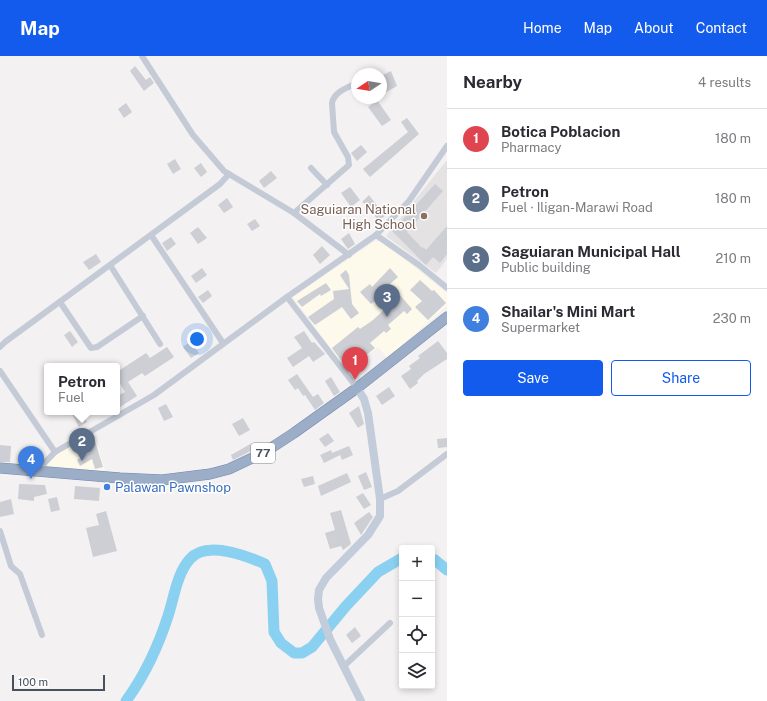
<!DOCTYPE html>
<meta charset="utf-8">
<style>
:root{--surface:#fff;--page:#f7f7f7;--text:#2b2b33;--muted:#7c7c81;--line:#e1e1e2;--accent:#125bec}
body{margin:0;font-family:"Public Sans",sans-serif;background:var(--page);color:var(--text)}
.controls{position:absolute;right:12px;bottom:12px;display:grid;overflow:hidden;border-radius:4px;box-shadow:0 2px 6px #0003}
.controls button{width:36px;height:36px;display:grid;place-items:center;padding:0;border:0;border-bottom:1px solid var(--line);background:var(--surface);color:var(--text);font:20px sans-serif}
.compass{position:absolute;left:351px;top:12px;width:36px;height:36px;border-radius:50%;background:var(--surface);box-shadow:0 2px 6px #0003;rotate:258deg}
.scale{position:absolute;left:12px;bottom:10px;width:93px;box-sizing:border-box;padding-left:4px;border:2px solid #48525f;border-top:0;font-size:11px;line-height:14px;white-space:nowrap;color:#48525f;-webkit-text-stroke:3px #fff;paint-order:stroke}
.you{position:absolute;left:197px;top:283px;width:14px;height:14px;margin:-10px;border:3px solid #fff;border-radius:50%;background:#1a73e8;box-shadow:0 0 0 6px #1a73e833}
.badge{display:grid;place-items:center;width:26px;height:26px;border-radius:50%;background:var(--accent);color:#fff;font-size:13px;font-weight:700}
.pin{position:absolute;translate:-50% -33px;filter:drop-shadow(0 1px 2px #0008)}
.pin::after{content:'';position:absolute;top:21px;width:14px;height:12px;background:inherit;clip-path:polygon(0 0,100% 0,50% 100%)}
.popup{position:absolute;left:44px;top:307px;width:76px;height:52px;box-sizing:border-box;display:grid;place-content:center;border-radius:4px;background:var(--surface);filter:drop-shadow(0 1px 3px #0005);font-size:13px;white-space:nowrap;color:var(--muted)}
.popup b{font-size:15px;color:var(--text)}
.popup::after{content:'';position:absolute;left:50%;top:100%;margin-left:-8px;border:8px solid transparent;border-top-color:var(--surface)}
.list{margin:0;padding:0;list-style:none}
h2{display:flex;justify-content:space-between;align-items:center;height:52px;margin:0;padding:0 16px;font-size:17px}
h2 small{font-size:13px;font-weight:400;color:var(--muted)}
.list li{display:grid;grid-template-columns:26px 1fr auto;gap:12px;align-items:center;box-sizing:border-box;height:60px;padding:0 16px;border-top:1px solid var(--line)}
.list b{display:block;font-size:15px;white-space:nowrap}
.list p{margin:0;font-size:13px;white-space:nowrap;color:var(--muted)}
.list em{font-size:13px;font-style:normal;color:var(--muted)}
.actions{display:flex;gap:8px;padding:12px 16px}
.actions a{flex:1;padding:9px 0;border:1px solid var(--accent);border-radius:4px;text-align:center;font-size:14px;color:var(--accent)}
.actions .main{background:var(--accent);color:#fff}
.icon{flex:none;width:22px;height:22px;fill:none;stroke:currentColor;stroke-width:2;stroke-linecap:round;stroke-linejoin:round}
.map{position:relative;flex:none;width:447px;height:645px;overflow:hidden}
header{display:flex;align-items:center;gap:24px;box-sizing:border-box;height:56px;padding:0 20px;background:var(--accent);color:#fff}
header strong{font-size:19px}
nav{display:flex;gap:22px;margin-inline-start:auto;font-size:14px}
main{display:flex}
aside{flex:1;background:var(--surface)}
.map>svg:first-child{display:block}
.commercial{fill:#fdfaeb}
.education{fill:#e4e2e3}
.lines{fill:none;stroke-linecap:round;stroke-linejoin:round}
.river{stroke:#8ad0f0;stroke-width:11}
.building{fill:#cdcfd5}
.trunk-casing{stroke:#7288ad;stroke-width:11}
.minor{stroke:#c4cbd6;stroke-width:6}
.secondary{stroke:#c3ccda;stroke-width:8}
.trunk{stroke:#9cadc8;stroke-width:10}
.education-dot{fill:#8d6e63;stroke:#fff;stroke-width:1.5}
.shop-dot{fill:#3f7fe0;stroke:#fff;stroke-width:1.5}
.labels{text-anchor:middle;stroke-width:3;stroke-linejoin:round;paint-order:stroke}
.shield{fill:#fff;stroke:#7f868f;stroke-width:1}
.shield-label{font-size:12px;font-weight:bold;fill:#48525f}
.education-label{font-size:13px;fill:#785e54;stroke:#fff;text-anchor:end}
.shop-label{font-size:13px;fill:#366cbe;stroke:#fff;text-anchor:start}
</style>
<header>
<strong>Map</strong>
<nav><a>Home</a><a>Map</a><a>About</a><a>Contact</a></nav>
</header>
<main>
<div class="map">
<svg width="447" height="645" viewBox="0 0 447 645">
<rect width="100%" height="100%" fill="#f3f1f1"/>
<g class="commercial">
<polygon points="375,185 383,186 447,237 447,250 387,302 378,291 348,316 293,241"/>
<polygon points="94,377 105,415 45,410 52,400"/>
</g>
<polygon class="education" points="447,104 447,203 436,217 386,180"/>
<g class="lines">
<g class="river">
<polyline points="432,503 435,504 447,514"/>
<path d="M126,645c19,-26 32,-54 42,-85 6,-18 9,-43 22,-57 16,-19 57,-3 75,5l7,17 2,51 7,11 13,10h8l10,-6 34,-41 32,-34 24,-14"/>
</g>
</g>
<g class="building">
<polygon points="135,10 146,24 150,21 154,27 144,35 130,15"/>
<polygon points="391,15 397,30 381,39 381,20"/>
<polygon points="377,44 391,64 382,70 368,51"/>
<polygon points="126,47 132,56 124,62 118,53"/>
<polygon points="407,62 419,78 370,121 363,113 408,76 401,66"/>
<polygon points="361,89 367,96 357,105 351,97"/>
<polygon points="175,103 181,113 173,118 167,108"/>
<polygon points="201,107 207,116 201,121 194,112"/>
<polygon points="271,115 277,122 264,132 259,125"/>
<polygon points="435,128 443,135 407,176 422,192 423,191 426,194 447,170 447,198 440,207 433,201 426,209 392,175"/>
<polygon points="350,131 360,144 351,151 341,137"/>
<polygon points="369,139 385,160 378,165 370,152 362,146"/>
<polygon points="227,142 233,151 224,157 218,149"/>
<polygon points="255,163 260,170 252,175 247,168"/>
<polygon points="198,171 207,182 198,188 190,177"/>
<polygon points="349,177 355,188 348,193 341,183"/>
<polygon points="171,181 176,188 167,195 162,187"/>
<polygon points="322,190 330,199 320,208 313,199"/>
<polygon points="96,198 101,206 89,214 83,206"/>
<polygon points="202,212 207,219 196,227 191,220"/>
<polygon points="390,212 398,221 378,238 380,241 371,248 360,236 370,228 372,231"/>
<polygon points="346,214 349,219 352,248 359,257 351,263 342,251 315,269 308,261 334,243 333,235 349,233 340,219"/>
<polygon points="420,224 432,235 434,234 446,247 428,264 415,251 422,245 410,234"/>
<polygon points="326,227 331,234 321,240 320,238 302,251 297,245"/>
<polygon points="208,234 212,240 203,247 198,241"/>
<polygon points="400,239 412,253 407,258 404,255 388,269 391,273 386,277 384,275 370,287 375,292 348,314 332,292 358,271 360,273 373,264"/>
<polygon points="70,275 78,286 72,291 64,279"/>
<polygon points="304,275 312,287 314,286 325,298 313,306 309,300 293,311 287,302 302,292 294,281"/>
<polygon points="191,285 199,297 191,302 183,291"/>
<polygon points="438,285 447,297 447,303 424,318 417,325 418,327 410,333 401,320 411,313 409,310 420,302 418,300"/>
<polygon points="167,291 174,301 145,320 142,317 128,326 137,340 117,353 117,340 125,336 117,323 117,316 146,297 150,302"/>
<polygon points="297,318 313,341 318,338 324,347 315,354 305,339 303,340 298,332 295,334 288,324"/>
<polygon points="331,321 340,336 334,340 325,325"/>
<polygon points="389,331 395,340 382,349 376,340"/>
<polygon points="166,348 173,361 164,365 158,352"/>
<polygon points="359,350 364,368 358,372 349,357"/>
<polygon points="71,356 82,356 87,366 79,371"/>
<polygon points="243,362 250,374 239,380 232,368"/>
<polygon points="328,377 334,385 325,391 319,383"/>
<polygon points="447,382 447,391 438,392 437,383"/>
<polygon points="95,385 103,411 95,413 92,403 80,410 77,404 90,396 87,388"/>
<polygon points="252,387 255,393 233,404 231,399"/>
<polygon points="0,389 11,390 10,406 0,406"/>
<polygon points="349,390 353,399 342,404 340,399 324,407 320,399 331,394 332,397"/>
<polygon points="366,416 372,431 364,434 358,420"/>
<polygon points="347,417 351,426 321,440 318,430"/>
<polygon points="313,420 315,428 304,431 301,423"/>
<polygon points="19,428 45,429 47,438 34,441 34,445 18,443"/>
<polygon points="75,430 100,432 99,445 74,443"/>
<polygon points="363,437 371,449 364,453 356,441"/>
<polygon points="57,441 60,454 51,456 48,443"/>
<polygon points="11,443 14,458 0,461 0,446"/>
<polygon points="341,454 351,488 343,494 341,490 330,493 325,477 335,474 330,457"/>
<polygon points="106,455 117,495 93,501 86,472 99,469 96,458"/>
<polygon points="369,456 373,461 361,479 354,467"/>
<polygon points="355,571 361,580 352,587 346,579"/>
</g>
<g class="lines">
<defs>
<polyline id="trunk" points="0,412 120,422 162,424 210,418 229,413 265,396 294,377 357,332 447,261"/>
</defs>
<use href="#trunk" class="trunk-casing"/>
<g class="minor">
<polyline points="142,0 193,79 224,115 294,157 349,199"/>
<polyline points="311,112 327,129"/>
<path d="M294,157l55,-48 -1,-8 -14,-25 -2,-29c2,-11 16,-16 25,-20"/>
<polyline points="151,179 223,287"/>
<polyline points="376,179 419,209 447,232"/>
<polyline points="110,209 160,288"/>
<polyline points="287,241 357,332"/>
<polyline points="60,246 91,292 97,291 143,260"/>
<polyline points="0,291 5,286 220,128 229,118"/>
<polyline points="0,315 55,396"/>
<polyline points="38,414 55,396 154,339 287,241 376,179 409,145 447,90"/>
<polyline points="380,443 398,435 447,398"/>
<polyline points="0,475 11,510 20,518 42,579"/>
<polyline points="343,611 390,567"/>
</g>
<polyline class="secondary" points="357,332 364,343 368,357 380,443 380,460 368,479 326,522 319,534 318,543 319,552 330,583 361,645"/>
<use href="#trunk" class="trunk"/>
</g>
<circle class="education-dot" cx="424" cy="160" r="4"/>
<circle class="shop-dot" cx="107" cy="431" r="4"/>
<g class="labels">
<rect class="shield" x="251" y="387" width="24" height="20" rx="3"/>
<g class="shield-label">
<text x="263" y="401">77</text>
</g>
<g class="education-label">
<text x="416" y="158">Saguiaran National<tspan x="416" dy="15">High School</tspan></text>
</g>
<g class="shop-label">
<text x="115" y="436">Palawan Pawnshop</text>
</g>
</g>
</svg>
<div class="controls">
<button>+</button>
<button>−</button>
<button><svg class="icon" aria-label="locate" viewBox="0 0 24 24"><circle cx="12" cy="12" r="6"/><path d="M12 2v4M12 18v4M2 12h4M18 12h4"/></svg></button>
<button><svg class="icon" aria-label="layers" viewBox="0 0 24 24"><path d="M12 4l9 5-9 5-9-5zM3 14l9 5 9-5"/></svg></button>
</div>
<svg class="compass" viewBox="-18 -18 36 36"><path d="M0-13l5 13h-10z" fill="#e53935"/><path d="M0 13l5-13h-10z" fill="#7c7c81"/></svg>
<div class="scale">100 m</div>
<div class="you"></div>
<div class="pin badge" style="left:355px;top:324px;background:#e0444e">1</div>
<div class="pin badge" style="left:82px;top:405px;background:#5c6f8a">2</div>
<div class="popup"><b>Petron</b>Fuel</div>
<div class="pin badge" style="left:387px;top:261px;background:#5c6f8a">3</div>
<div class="pin badge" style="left:31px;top:423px;background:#3f7fe0">4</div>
</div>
<aside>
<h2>Nearby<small>4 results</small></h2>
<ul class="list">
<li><span class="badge" style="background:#e0444e">1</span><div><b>Botica Poblacion</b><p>Pharmacy</p></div><em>180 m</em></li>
<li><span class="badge" style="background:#5c6f8a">2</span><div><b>Petron</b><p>Fuel · Iligan-Marawi Road</p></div><em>180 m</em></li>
<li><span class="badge" style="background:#5c6f8a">3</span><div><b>Saguiaran Municipal Hall</b><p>Public building</p></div><em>210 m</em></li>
<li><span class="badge" style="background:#3f7fe0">4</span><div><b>Shailar's Mini Mart</b><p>Supermarket</p></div><em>230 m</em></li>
</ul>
<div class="actions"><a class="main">Save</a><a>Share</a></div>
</aside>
</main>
